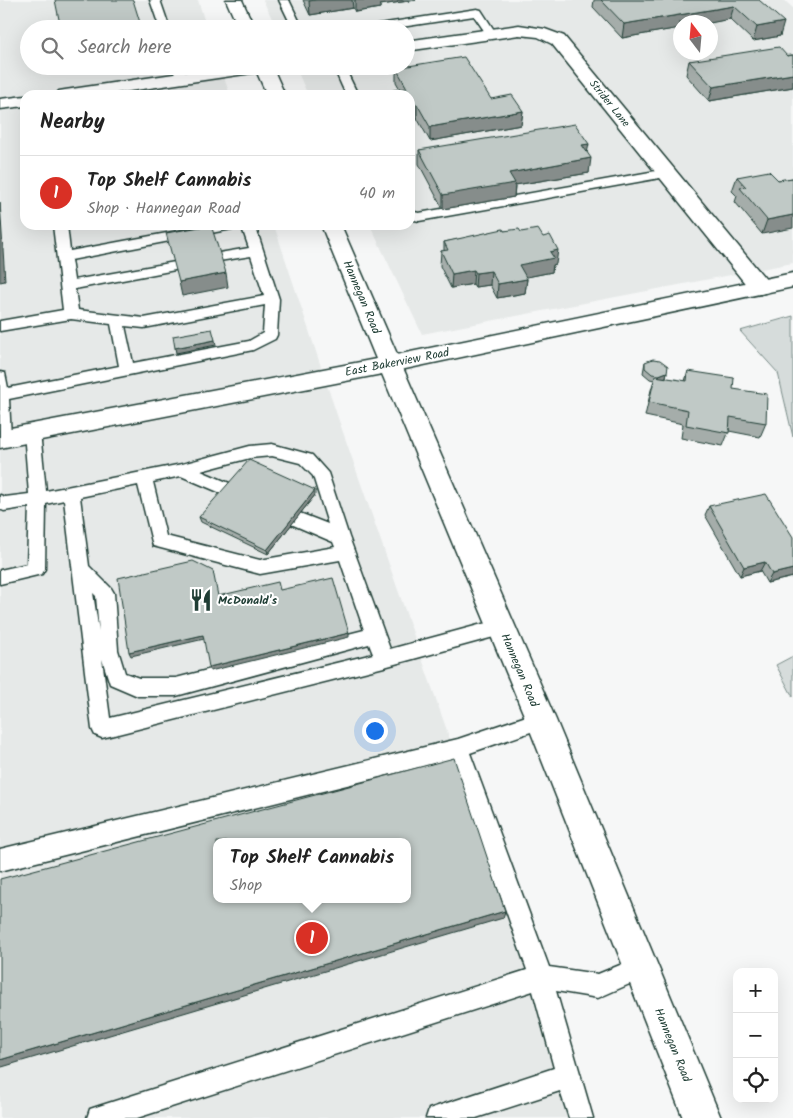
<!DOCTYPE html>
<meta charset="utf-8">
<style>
:root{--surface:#fff;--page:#f2f2f2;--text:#222;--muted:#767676;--line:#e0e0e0;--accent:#d93025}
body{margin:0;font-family:Kalam,sans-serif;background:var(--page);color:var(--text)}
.controls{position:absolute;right:15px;bottom:15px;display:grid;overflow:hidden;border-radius:10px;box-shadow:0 5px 20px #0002}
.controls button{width:45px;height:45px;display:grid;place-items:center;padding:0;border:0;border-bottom:1px solid var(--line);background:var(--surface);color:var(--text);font:25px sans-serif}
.compass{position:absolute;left:673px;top:15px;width:45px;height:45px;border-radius:50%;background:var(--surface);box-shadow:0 5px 20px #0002;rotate:344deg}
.you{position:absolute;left:374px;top:730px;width:18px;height:18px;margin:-12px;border:4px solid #fff;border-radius:50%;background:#1a73e8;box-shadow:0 0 0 8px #1a73e833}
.badge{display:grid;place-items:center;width:32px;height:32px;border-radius:50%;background:var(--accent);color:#fff;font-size:16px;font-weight:700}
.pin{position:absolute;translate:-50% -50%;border:2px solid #fff;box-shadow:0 1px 5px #0006}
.popup{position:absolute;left:213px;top:838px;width:198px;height:65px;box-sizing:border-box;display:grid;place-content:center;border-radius:10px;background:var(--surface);filter:drop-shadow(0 1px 4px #0005);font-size:16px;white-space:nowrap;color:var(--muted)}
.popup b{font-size:19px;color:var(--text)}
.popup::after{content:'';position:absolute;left:50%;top:100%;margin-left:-10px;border:10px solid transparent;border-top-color:var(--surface)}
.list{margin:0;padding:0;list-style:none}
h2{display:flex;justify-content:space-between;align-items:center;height:65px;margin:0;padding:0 20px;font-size:21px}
h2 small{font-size:16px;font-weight:400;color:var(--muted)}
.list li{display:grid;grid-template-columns:32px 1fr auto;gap:15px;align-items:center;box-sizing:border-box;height:75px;padding:0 20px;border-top:1px solid var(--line)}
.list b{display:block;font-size:19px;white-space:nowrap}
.list p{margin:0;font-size:16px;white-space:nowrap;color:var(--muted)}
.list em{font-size:16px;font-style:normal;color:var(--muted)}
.icon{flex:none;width:28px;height:28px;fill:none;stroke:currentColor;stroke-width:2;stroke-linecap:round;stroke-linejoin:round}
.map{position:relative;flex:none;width:793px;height:1118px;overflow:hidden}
.search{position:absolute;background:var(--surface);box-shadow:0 5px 20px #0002;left:20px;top:20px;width:395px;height:55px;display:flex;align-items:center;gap:12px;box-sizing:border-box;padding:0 18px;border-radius:28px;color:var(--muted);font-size:19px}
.panel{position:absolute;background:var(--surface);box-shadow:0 5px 20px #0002;left:20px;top:90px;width:395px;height:140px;border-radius:15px}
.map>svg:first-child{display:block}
.built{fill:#e6e9e8;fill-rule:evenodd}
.green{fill:#d6dcdb;stroke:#7a8c88}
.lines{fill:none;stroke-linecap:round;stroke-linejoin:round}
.service-casing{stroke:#1f3d34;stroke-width:3}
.minor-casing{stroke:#1f3d34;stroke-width:3}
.tertiary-casing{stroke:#1f3d34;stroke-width:3}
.secondary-casing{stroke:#1f3d34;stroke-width:3}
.service{fill:#fff;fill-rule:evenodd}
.minor{fill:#fff;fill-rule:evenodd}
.tertiary{fill:#fff;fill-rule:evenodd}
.secondary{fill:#fff;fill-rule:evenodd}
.wall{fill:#a5adaa;stroke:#1f3d34}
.shaded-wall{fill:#868d8b;stroke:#1f3d34}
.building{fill:#c0c9c6;stroke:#1f3d34;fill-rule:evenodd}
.labels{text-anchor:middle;stroke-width:4;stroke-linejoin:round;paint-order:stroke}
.far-street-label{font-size:11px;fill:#1f3d34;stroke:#fff}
.street-label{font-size:12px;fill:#1f3d34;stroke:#fff}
.poi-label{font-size:12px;font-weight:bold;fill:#1f3d34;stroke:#fff;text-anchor:start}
</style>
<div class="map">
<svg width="793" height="1118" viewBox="0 0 793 1118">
<rect width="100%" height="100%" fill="#f6f7f7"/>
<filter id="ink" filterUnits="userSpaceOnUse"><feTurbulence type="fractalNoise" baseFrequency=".02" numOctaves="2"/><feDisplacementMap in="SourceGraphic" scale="10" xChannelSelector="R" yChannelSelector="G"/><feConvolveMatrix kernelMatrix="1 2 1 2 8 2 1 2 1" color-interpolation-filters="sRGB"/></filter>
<g filter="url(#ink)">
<g class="built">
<path d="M0,0h198l9,29h-178v37h191l10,29h-205v130h249l63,190 245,703h-582zM217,842h190v57h-190z"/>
<path d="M263,0h521l9,8v255l-371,71 -52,-109h40v-130h-102l-13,-29h111v-37h-129zM680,22h30v30h-30z"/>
</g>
<g class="green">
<polygon points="793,316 793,437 778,373 740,331"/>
<polygon points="793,656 793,697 776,665"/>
</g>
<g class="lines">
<defs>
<g id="service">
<polygon points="150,0 160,0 170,29 160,29"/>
<polygon points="279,0 289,0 303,29 293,29"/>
<polygon points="477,9 481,10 496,33 495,35 487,35 474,16 388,29 361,29 366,26"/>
<polygon points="172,66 183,66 187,79 185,81 177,81"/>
<polygon points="333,66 344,66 358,95 346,95"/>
<polygon points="667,169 673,173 671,176 419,221 410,219 410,211 419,213"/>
<path d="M53,225h14l3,26 140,-26h29l-7,4 -161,31 3,20 101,-18 5,1 2,3 -2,3 -5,1 -100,19 3,21 66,8 120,-22 -13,-40 -32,5 -5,-1 -2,-3 2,-3 5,-1 30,-5 -8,-23h14l24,74 -2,36 -2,4 -22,11 -244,49 2,39 -2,4 -9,1v-71l5,1 3,15 111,-22 -8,-42 -40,-5 -71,12v-10l63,-11zM265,305l-2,28 -14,8 -116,22 -8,-37 19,2z"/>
<path d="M32,426l6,2 2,4 6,59 136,-27 68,-18 22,-2 40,11 16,18 21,64 41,112 111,-30 6,2 3,6 -3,6 -6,2 -117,32 -282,71 -7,-3 -3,-6 -28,-229 -18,4 -1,65 -3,5 -42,10v-14l27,-6 2,-57 -25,4 -4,-2v-14l5,2 24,-3 -5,-62 2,-4zM272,456l28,7 13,13 15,48 -31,-12 -6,2 -2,5 2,5 42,18 2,5 -75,13 -94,-24 -13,-54 28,-6 47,20 6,-1 2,-5 -2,-5 -33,-14 49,-13zM138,485l15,61 107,28 80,-14 24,70 -188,48h-37l-14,-5 -7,-23 -4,-57 -3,-5 -22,-22 -9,-69zM93,593l3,3 3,36zM369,644l4,10 -263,64 -8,-59 8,25 28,12h38z"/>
<polygon points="541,711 548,714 551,720 548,726 470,753 549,967 598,974 642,956 650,959 653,967 650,975 598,998 556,991 593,1118 569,1118 560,1091 476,1118 426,1118 429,1109 438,1106 554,1068 533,991 137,1118 87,1118 90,1109 99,1106 527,970 452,759 0,871 0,849 458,739"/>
</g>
<g id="minor">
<polygon points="519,25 545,29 564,36 768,282 771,287 768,292 760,294 752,292 552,44 538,37 519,35 406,51 406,41"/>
<polygon points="228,66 275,66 272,70 266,71 102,95 56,95 59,91 65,90"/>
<polygon points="25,96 25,106 0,109 0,99"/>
</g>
<polygon id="tertiary" points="793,273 793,287 391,372 383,370 379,364 383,358 391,356"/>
<g id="secondary">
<polygon points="226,0 242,0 255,29 239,29"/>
<polygon points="254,66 272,66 285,95 267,95"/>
<polygon points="321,225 341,225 556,720 721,1118 683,1118 526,720 382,374 0,448 0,430 376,359"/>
</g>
</defs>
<use href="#service" class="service-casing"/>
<use href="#minor" class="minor-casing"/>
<use href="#tertiary" class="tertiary-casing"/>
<use href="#secondary" class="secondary-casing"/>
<use href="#service" class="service"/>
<use href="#minor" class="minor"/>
<use href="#tertiary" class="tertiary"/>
<use href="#secondary" class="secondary"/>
</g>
<g class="wall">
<polygon points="303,0 416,0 380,5 380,8 355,12 353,8 310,15"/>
<polygon points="594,0 759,0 780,36 753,41 730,19 622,38 593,7"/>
<polygon points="793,55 793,87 709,101 686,75 689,61"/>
<polygon points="396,68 491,99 523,111 521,125 430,141 417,118 410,95 384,95 384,92 400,89 396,82"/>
<polygon points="419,150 587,153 589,173 515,185 514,197 443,209 419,164"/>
<polygon points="737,177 778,180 793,178 762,234 735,202 737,196 732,191"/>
<polygon points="504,231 521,232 556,264 553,265 552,272 526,277 527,279 525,293 497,298 490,285 475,287 473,284 451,288 440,266 441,251 444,251 444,242"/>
<polygon points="645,362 667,372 666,377 664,378 685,381 688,371 733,389 766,423 760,437 729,431 723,446 681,438 683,424 645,416 651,390 654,380 650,379 643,373"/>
<polygon points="315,495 268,554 201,522 199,517"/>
<polygon points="709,506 793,577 767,583 760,571 740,576 705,515"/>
</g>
<g class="shaded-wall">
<polygon points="316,0 352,0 353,8 310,15 309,1"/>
<polygon points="355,0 416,0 380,5 380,8 355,12"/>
<polygon points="734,6 730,19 710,23 680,22 680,28 622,38 624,24"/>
<polygon points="784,22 780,36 753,41 757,27"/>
<polygon points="793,74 793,87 709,101 713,87"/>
<polygon points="417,104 417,118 410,120 410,106"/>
<polygon points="523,111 521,125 430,141 430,127"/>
<polygon points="589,144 586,158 582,145"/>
<polygon points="591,158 589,173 515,185 514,197 443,209 443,195 509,173"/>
<polygon points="0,202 5,281 0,282"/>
<polygon points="793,215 793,228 762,234 767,220"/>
<polygon points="558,250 556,264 553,265 552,272 517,279 519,265 550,252"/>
<polygon points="474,270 473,284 451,288 452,274"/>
<polygon points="491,271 490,285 475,287 476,273"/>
<polygon points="226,273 228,287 182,296 179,282"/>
<polygon points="527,279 525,293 497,298 498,284"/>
<polygon points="215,340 216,345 176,353 175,348"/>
<polygon points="667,372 666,377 658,380 659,375"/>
<polygon points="315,490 315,495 268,554 267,550"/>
<polygon points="765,562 760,571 740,576 744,567"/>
<polygon points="793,569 793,577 767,583 772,574"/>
<polygon points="349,633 349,637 210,671 209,667"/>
<polygon points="203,635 204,639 131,656 129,652"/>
<polygon points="505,911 503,918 2,1067 0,1066 0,1060"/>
</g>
<g class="building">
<polygon points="55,0 133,0 142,29 61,29"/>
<polygon points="601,0 759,0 784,22 757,27 734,6 624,24"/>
<polygon points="779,47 787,56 793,55 793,74 713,87 689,61"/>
<polygon points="464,57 491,99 512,95 523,111 430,127 417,104 410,106 410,95 385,95 384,92 407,88 396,68"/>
<polygon points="575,124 589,144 582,145 591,158 509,173 515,183 443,195 419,150"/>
<polygon points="769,171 778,180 793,178 793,215 767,220 740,188 746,187 737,177"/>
<polygon points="211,225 226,273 179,282 166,233"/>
<polygon points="503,229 504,231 519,229 521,232 538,229 543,237 550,235 558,250 550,252 554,258 519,265 527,279 498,284 491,271 476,273 474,270 452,274 441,251 448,250 444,242"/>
<polygon points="212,329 215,340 175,348 173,336"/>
<polygon points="653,359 660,360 668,366 667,372 659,375 652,374 645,368 645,362"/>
<polygon points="688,371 734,378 733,389 767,394 766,423 730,417 729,433 686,425 688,410 649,402 655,376 687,381"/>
<polygon points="249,460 315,490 267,550 199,517"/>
<polygon points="766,494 793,537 793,569 772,574 765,562 744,567 709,506"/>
<polygon points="193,561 213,571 218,596 278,582 280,590 333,578 349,633 209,667 203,635 129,652 118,578"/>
<path d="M454,758l51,153 -505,149v-181zM217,842h190v57h-190z"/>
</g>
</g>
<defs>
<symbol id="restaurant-bare" viewBox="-9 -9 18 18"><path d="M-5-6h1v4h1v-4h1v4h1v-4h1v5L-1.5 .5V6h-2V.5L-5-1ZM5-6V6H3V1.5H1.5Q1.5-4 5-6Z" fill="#1f3d34" stroke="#fff" stroke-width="2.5" paint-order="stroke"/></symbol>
</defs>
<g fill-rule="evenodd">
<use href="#restaurant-bare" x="185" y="584" width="32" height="32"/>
</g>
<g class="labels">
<g class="far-street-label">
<text transform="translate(610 103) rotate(51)" y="4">Strider Lane</text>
</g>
<g class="street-label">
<text transform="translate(362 297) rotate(67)" y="4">Hannegan Road</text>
<text transform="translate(397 362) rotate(-11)" y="4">East Bakerview Road</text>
<text transform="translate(520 670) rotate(67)" y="4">Hannegan Road</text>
<text transform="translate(673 1045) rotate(68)" y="4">Hannegan Road</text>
</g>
<g class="poi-label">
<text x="218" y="604">McDonald's</text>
</g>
</g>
</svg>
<div class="controls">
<button>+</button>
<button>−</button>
<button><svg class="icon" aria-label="locate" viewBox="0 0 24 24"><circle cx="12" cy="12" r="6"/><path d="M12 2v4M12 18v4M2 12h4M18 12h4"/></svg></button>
</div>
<svg class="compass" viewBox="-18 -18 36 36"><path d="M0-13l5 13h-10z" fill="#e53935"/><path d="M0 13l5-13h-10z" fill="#767676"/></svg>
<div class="you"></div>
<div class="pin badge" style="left:312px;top:938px">1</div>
<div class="popup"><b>Top Shelf Cannabis</b>Shop</div>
<div class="search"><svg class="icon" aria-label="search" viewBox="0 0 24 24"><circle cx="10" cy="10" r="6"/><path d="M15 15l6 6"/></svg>Search here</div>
<section class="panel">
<h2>Nearby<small></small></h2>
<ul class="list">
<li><span class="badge">1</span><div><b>Top Shelf Cannabis</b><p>Shop · Hannegan Road</p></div><em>40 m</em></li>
</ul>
</section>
</div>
